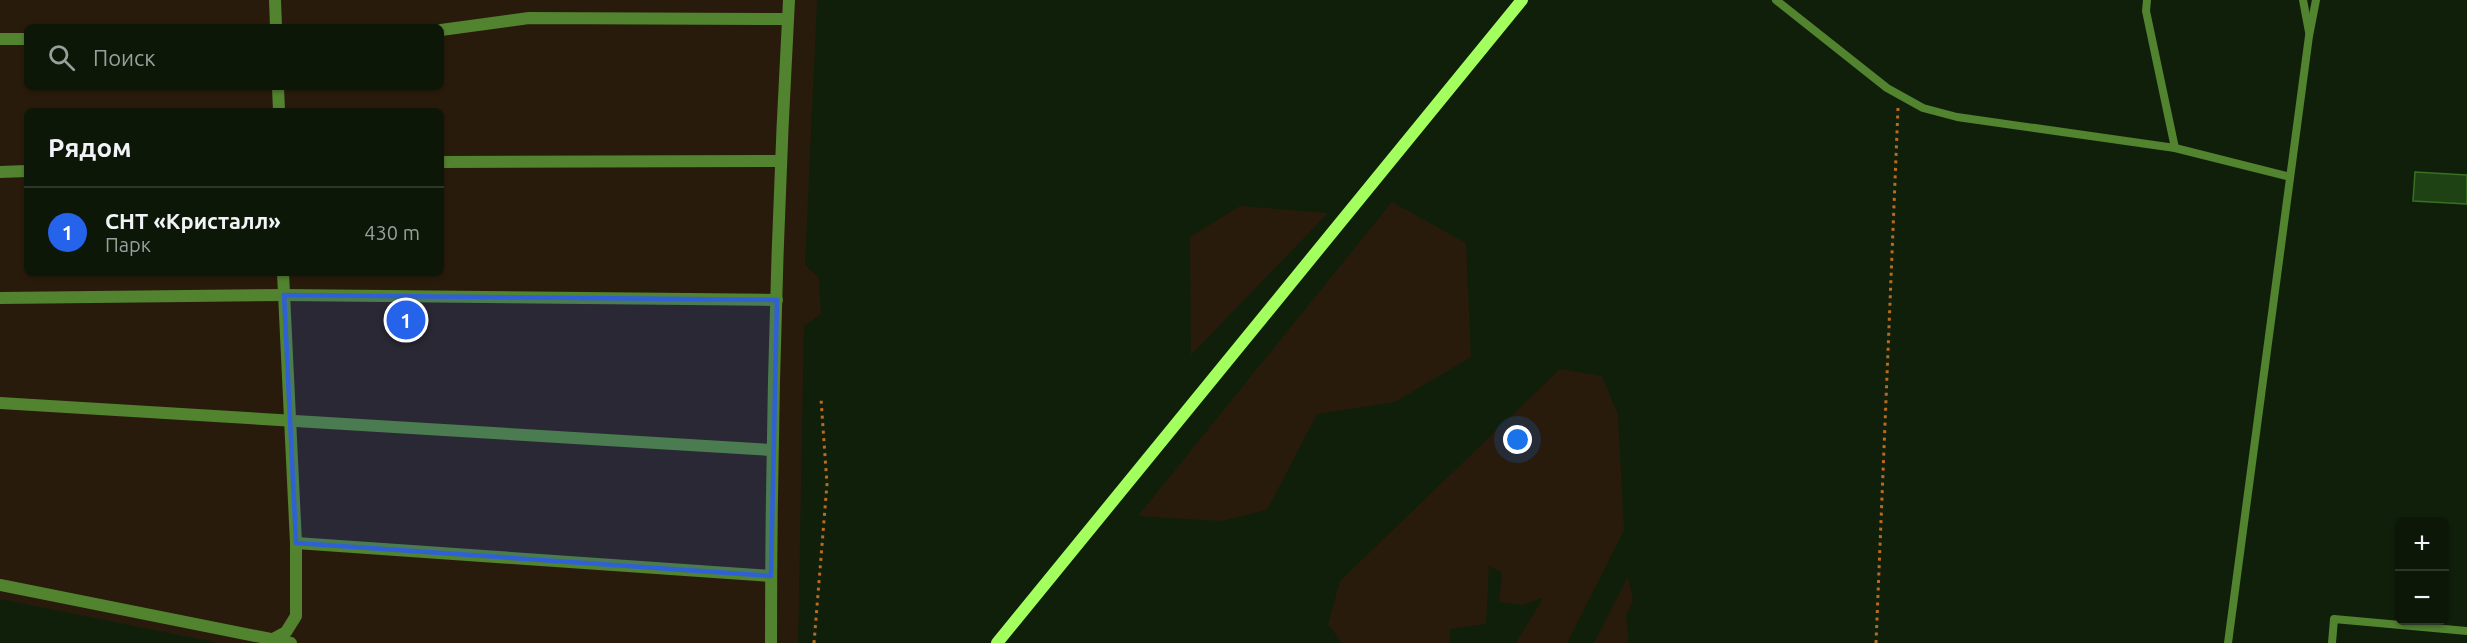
<!DOCTYPE html>
<html lang="ru">
<meta charset="utf-8">
<style>
:root{--surface:#0c1708;--page:#1a2416;--text:#f1f3f6;--muted:#9a9f9c;--line:#2c3629;--accent:#2563eb}
body{margin:0;font-family:Ubuntu,sans-serif;background:var(--page);color:var(--text)}
.controls{position:absolute;right:18px;bottom:18px;display:grid;overflow:hidden;border-radius:9px;box-shadow:0 2px 4px #0004}
.controls button{width:54px;height:54px;display:grid;place-items:center;padding:0;border:0;border-bottom:2px solid var(--line);background:var(--surface);color:var(--text);font:30px sans-serif}
.you{position:absolute;left:1518px;top:440px;width:21px;height:21px;margin:-15px;border:4px solid #fff;border-radius:50%;background:#1a73e8;box-shadow:0 0 0 9px #1a73e833}
.badge{display:grid;place-items:center;width:39px;height:39px;border-radius:50%;background:var(--accent);color:#fff;font-size:20px;font-weight:700}
.pin{position:absolute;translate:-50% -50%;border:3px solid #fff;box-shadow:0 2px 6px #0006}
.list{margin:0;padding:0;list-style:none}
h2{display:flex;justify-content:space-between;align-items:center;height:78px;margin:0;padding:0 24px;font-size:26px}
h2 small{font-size:20px;font-weight:400;color:var(--muted)}
.list li{display:grid;grid-template-columns:39px 1fr auto;gap:18px;align-items:center;box-sizing:border-box;height:90px;padding:0 24px;border-top:2px solid var(--line)}
.list b{display:block;font-size:22px;white-space:nowrap}
.list p{margin:0;font-size:20px;white-space:nowrap;color:var(--muted)}
.list em{font-size:20px;font-style:normal;color:var(--muted)}
.icon{flex:none;width:33px;height:33px;fill:none;stroke:currentColor;stroke-width:2;stroke-linecap:round;stroke-linejoin:round}
.map{position:relative;flex:none;width:2467px;height:643px;overflow:hidden}
.search{position:absolute;background:var(--surface);box-shadow:0 2px 4px #0004;left:24px;top:24px;width:420px;height:66px;display:flex;align-items:center;gap:15px;box-sizing:border-box;padding:0 21px;border-radius:9px;color:var(--muted);font-size:22px}
.panel{position:absolute;background:var(--surface);box-shadow:0 2px 4px #0004;left:24px;top:108px;width:420px;height:168px;border-radius:9px}
.map>svg:first-child{display:block}
.green{fill:#291b0c;fill-rule:evenodd}
.building{fill:#1f4214;stroke:#377023;stroke-width:1.5}
.lines{fill:none;stroke-linecap:round;stroke-linejoin:round}
.path{stroke:#bb6b20;stroke-width:3;stroke-dasharray:3 4.5;stroke-linecap:butt}
.service{stroke:#52832f;stroke-width:8}
.minor{stroke:#52832f;stroke-width:12}
.secondary{stroke:#a3ff5e;stroke-width:12}
.marked{fill:#3060d6;fill-opacity:0.2;stroke:#3060d6;stroke-width:4.5;stroke-linejoin:round}
</style>
<div class="map">
<svg width="2467" height="643" viewBox="0 0 2467 643">
<rect width="100%" height="100%" fill="#101f0a"/>
<g class="green">
<path d="M0,0h817l-12,265 14,13 2,36 -17,12 -6,317h-580l-218,-44zM27,27h414v60h-414zM27,111h414v162h-414z"/>
<polygon points="1392,202 1466,243 1471,357 1395,402 1317,414 1267,510 1221,521 1138,516"/>
<polygon points="1240,206 1328,213 1191,355 1190,237"/>
<polygon points="1560,369 1602,376 1618,415 1624,530 1567,643 1516,643 1543,598 1522,605 1499,602 1502,573 1489,566 1486,624 1450,629 1450,643 1342,643 1328,624 1340,581"/>
<polygon points="1628,577 1633,600 1626,615 1629,643 1594,643"/>
</g>
<polygon class="building" points="2415,172 2467,175 2467,204 2413,201"/>
<g class="lines">
<g class="path">
<polyline points="814,643 827,484 821,399"/>
<polyline points="1876,643 1898,108"/>
</g>
<g class="service">
<polyline points="1776,0 1887,88 1923,108 1957,117 2175,148 2290,177"/>
<polyline points="2147,0 2146,11 2175,148"/>
<polyline points="2303,0 2309,32"/>
<polyline points="2228,643 2309,36 2316,0"/>
<polyline points="2332,643 2334,619 2467,631"/>
</g>
<g class="minor">
<polyline points="275,0 276,27"/>
<polyline points="441,30 529,18 788,19"/>
<polyline points="0,39 27,39"/>
<polyline points="278,87 279,111"/>
<polyline points="441,162 781,161"/>
<polyline points="0,172 27,171"/>
<polyline points="0,298 284,295 777,300"/>
<polyline points="0,403 772,450"/>
<polyline points="296,543 771,576"/>
<polyline points="0,585 291,643"/>
<polyline points="273,639 286,632 296,616 296,543 283,273"/>
<path d="M771,643c0,-214 6,-429 18,-643"/>
</g>
<polyline class="secondary" points="997,643 1522,0"/>
</g>
<path class="marked" d="M284,295l493,5 -6,276 -475,-33z"/>
</svg>
<div class="controls">
<button>+</button>
<button>−</button>
</div>
<div class="you"></div>
<div class="pin badge" style="left:406px;top:320px">1</div>
<div class="search"><svg class="icon" aria-label="search" viewBox="0 0 24 24"><circle cx="10" cy="10" r="6"/><path d="M15 15l6 6"/></svg>Поиск</div>
<section class="panel">
<h2>Рядом<small></small></h2>
<ul class="list">
<li><span class="badge">1</span><div><b>СНТ «Кристалл»</b><p>Парк</p></div><em>430 m</em></li>
</ul>
</section>
</div>
